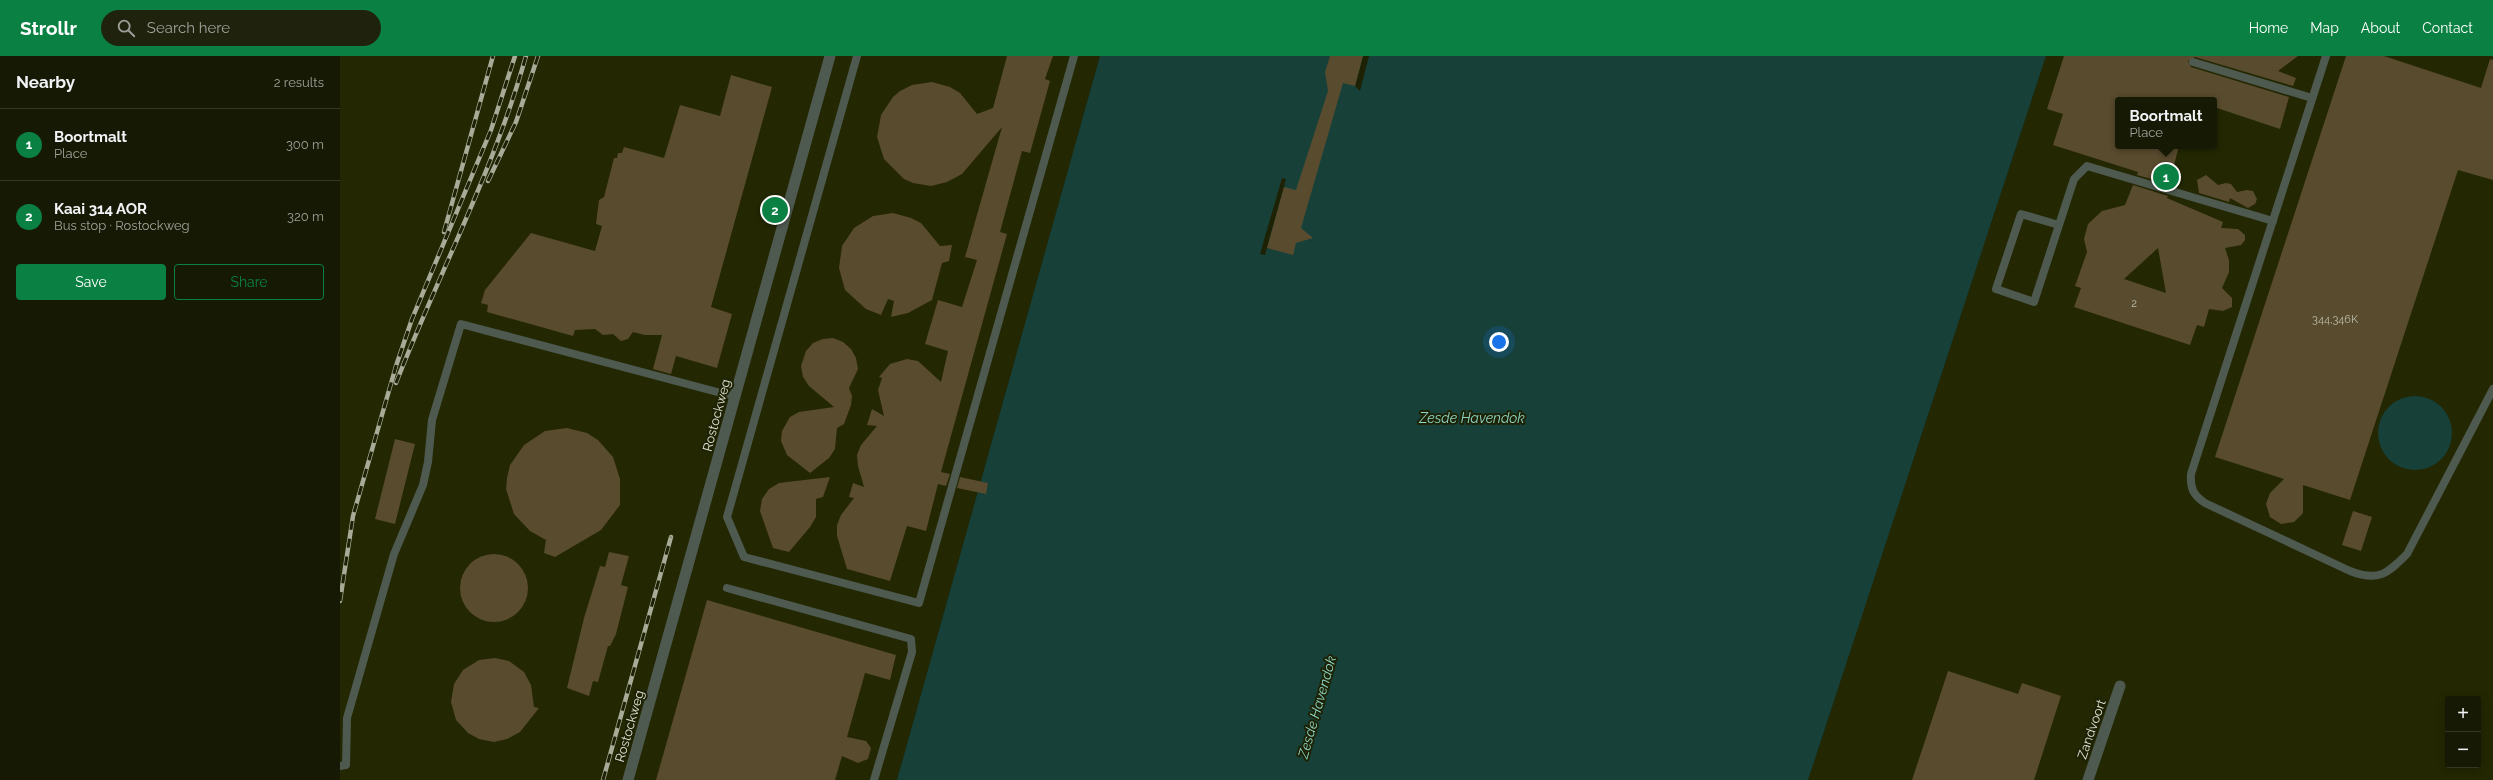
<!DOCTYPE html>
<meta charset="utf-8">
<style>
:root{--surface:#161a04;--page:#1f230e;--text:#f1f3f6;--muted:#9ea19a;--line:#353826;--accent:#0b8043}
body{margin:0;font-family:Raleway,sans-serif;background:var(--page);color:var(--text)}
.controls{position:absolute;right:12px;bottom:12px;display:grid;overflow:hidden;border-radius:4px;box-shadow:0 2px 10px #0003}
.controls button{width:36px;height:36px;display:grid;place-items:center;padding:0;border:0;border-bottom:1px solid var(--line);background:var(--surface);color:var(--text);font:20px sans-serif}
.you{position:absolute;left:1159px;top:286px;width:14px;height:14px;margin:-10px;border:3px solid #fff;border-radius:50%;background:#1a73e8;box-shadow:0 0 0 6px #1a73e833}
.badge{display:grid;place-items:center;width:26px;height:26px;border-radius:50%;background:var(--accent);color:#fff;font-size:13px;font-weight:700}
.pin{position:absolute;translate:-50% -50%;border:2px solid #fff;box-shadow:0 1px 4px #0006}
.popup{position:absolute;left:1775px;top:41px;width:102px;height:52px;box-sizing:border-box;display:grid;place-content:center;border-radius:4px;background:var(--surface);filter:drop-shadow(0 1px 3px #0005);font-size:13px;white-space:nowrap;color:var(--muted)}
.popup b{font-size:15px;color:var(--text)}
.popup::after{content:'';position:absolute;left:50%;top:100%;margin-left:-8px;border:8px solid transparent;border-top-color:var(--surface)}
.list{margin:0;padding:0;list-style:none}
h2{display:flex;justify-content:space-between;align-items:center;height:52px;margin:0;padding:0 16px;font-size:17px}
h2 small{font-size:13px;font-weight:400;color:var(--muted)}
.list li{display:grid;grid-template-columns:26px 1fr auto;gap:12px;align-items:center;box-sizing:border-box;height:72px;padding:0 16px;border-top:1px solid var(--line)}
.list b{display:block;font-size:15px;white-space:nowrap}
.list p{margin:0;font-size:13px;white-space:nowrap;color:var(--muted)}
.list em{font-size:13px;font-style:normal;color:var(--muted)}
.actions{display:flex;gap:8px;padding:12px 16px}
.actions a{flex:1;padding:9px 0;border:1px solid var(--accent);border-radius:4px;text-align:center;font-size:14px;color:var(--accent)}
.actions .main{background:var(--accent);color:#fff}
.icon{flex:none;width:22px;height:22px;fill:none;stroke:currentColor;stroke-width:2;stroke-linecap:round;stroke-linejoin:round}
.map{position:relative;flex:none;width:2153px;height:724px;overflow:hidden}
header{display:flex;align-items:center;gap:24px;box-sizing:border-box;height:56px;padding:0 20px;background:var(--accent);color:#fff}
header strong{font-size:19px}
nav{display:flex;gap:22px;margin-inline-start:auto;font-size:14px}
.search{width:280px;height:36px;background:var(--page);display:flex;align-items:center;gap:10px;box-sizing:border-box;padding:0 14px;border-radius:22px;color:var(--muted);font-size:15px}
main{display:flex}
aside{flex:1;background:var(--surface)}
.map>svg:first-child{display:block}
.built{fill:#232702;fill-rule:evenodd}
.water{fill:#174039}
.pier{fill:#1e2205}
.building{fill:#594b2e;fill-rule:evenodd}
.lines{fill:none;stroke-linecap:round;stroke-linejoin:round}
.service{stroke:#4e5a50;stroke-width:8}
.minor{stroke:#4e5a50;stroke-width:11}
.rail-casing{stroke:#a7ab97;stroke-width:4.5}
.rail{stroke:#1e2205;stroke-width:3;stroke-dasharray:9;stroke-linecap:butt}
.labels{text-anchor:middle;stroke-width:4;stroke-linejoin:round;paint-order:stroke}
.number-label{font-size:11px;fill:#bebeaa}
.street-label{font-size:13px;fill:#e0e4d3;stroke:#1e2205}
.water-label{font-size:14px;font-style:italic;fill:#8cd7c8;stroke:#1e2205}
</style>
<header>
<strong>Strollr</strong>
<div class="search"><svg class="icon" aria-label="search" viewBox="0 0 24 24"><circle cx="10" cy="10" r="6"/><path d="M15 15l6 6"/></svg>Search here</div>
<nav><a>Home</a><a>Map</a><a>About</a><a>Contact</a></nav>
</header>
<main>
<aside>
<h2>Nearby<small>2 results</small></h2>
<ul class="list">
<li><span class="badge">1</span><div><b>Boortmalt</b><p>Place</p></div><em>300 m</em></li>
<li><span class="badge">2</span><div><b>Kaai 314 AOR</b><p>Bus stop · Rostockweg</p></div><em>320 m</em></li>
</ul>
<div class="actions"><a class="main">Save</a><a>Share</a></div>
</aside>
<div class="map">
<svg width="2153" height="724" viewBox="0 0 2153 724">
<rect width="100%" height="100%" fill="#1e2205"/>
<g class="built">
<polygon points="0,0 760,0 557,724 0,724"/>
<path d="M1706,0h447v724h-685zM1778,44h96v46h-96zM2108,643h30v66h-30z"/>
</g>
<g class="water">
<polygon points="760,0 1706,0 1468,724 557,724"/>
<circle cx="2075" cy="377" r="37"/>
</g>
<g class="pier">
<polygon points="1023,0 1029,0 1020,35 1015,30"/>
<polygon points="942,122 946,123 944,131 925,199 920,198"/>
</g>
<g class="building">
<polygon points="667,0 713,0 705,23 710,25 690,97 682,95 660,176 667,178 601,416 610,418 606,430 598,428 586,475 567,470 550,525 507,513 497,480 497,469 501,459 514,442 509,441 513,427 524,431 518,410 517,399 521,389 537,370 527,369 532,353 544,360 538,334 542,322 539,321 550,308 567,303 578,305 601,326 608,295 585,288 598,244 622,251 637,204 625,201 662,71 622,118 607,126 591,130 573,127 564,123 544,103 537,81 541,59 553,41 560,35 572,29 592,26 610,31 620,37 637,58 653,52"/>
<polygon points="990,0 1023,0 1015,30 1003,27 961,172 973,182 956,187 953,199 927,192 944,131 956,134 988,35 985,16"/>
<polygon points="1724,0 1958,0 1938,15 1956,22 1953,30 1855,1 1848,5 1851,11 1949,41 1940,73 1874,51 1874,44 1778,44 1778,90 1839,90 1829,128 1797,119 1798,116 1713,89 1723,58 1707,53"/>
<polygon points="2006,0 2044,0 2141,32 2150,3 2153,4 2153,124 2118,114 2010,444 1963,429 1963,457 1954,466 1941,468 1930,461 1926,448 1930,437 1944,423 1875,401"/>
<polygon points="391,19 432,31 371,251 392,258 377,312 336,300 331,318 313,313 322,279 305,279 293,276 288,283 281,285 273,278 263,279 255,273 235,274 233,280 147,256 148,249 141,247 145,234 191,177 255,195 262,170 256,168 259,144 264,141 274,102 277,102 278,97 282,97 284,91 324,102 340,49 380,60"/>
<polygon points="1866,119 1878,129 1886,127 1891,128 1897,136 1907,134 1913,135 1917,143 1915,148 1908,152 1890,142 1889,146 1859,137 1857,124"/>
<path d="M1793,129l35,11 -1,2 56,24 -2,6 17,1 7,6v5l-4,5 -16,3 4,12v12l-7,16 10,10v9l-9,4 -14,-2 -5,18 -7,-2 -7,20 -116,-38 7,-19 -6,-2 12,-34 -3,-13 4,-15 14,-13 23,-6zM1818,192l8,45 -42,-14z"/>
<polygon points="553,157 571,162 581,167 600,190 612,189 609,205 602,207 592,244 568,257 551,261 554,245 548,243 541,259 526,253 505,234 499,212 502,190 514,172 533,160"/>
<polygon points="493,282 503,286 511,293 516,302 518,313 509,332 512,340 511,349 504,368 497,372 495,393 489,402 470,417 447,399 441,385 442,375 450,361 459,356 494,351 469,330 463,321 461,310 466,295 473,287 483,283"/>
<polygon points="227,372 247,377 258,384 273,401 280,423 280,449 261,474 215,501 204,497 206,484 190,475 174,458 166,433 167,422 170,409 184,389 205,375"/>
<polygon points="55,383 75,388 55,468 35,463"/>
<polygon points="490,421 483,441 476,443 476,461 470,471 449,496 433,492 420,455 422,443 429,433 439,427"/>
<polygon points="620,421 648,427 646,438 617,432"/>
<polygon points="2013,455 2032,461 2021,495 2002,489"/>
<polygon points="269,496 289,500 281,529 288,531 276,578 270,590 268,590 258,626 253,625 249,640 227,632 244,562 260,510 265,511"/>
<circle cx="154" cy="532" r="34"/>
<polygon points="367,544 556,599 550,624 525,617 507,681 526,685 531,692 528,703 518,707 502,700 495,724 316,724"/>
<polygon points="155,602 169,605 184,616 191,629 194,651 199,652 180,676 167,683 154,686 139,683 128,677 116,664 111,646 114,628 123,614 139,604"/>
<polygon points="1608,615 1678,638 1682,627 1721,640 1694,724 1572,724"/>
</g>
<g class="lines">
<g class="service">
<polyline points="517,0 387,461 404,501 579,547 734,0"/>
<path d="M1986,0l-135,418c-1,14 2,21 14,29l145,68c28,11 37,3 57,-17l86,-165"/>
<polyline points="1853,6 1972,42"/>
<polyline points="1719,169 1694,246 1656,233 1681,158 1719,169 1734,123 1747,110 1933,165"/>
<polyline points="387,532 571,583 572,596 534,724"/>
<polyline points="0,710 6,709 7,662 54,498 83,429 88,406 92,364 121,268 396,341"/>
</g>
<g class="minor">
<polyline points="288,724 490,0"/>
<polyline points="1748,724 1780,630"/>
</g>
<defs>
<g id="rail">
<polyline points="148,125 176,66 198,0"/>
<polyline points="104,176 153,0"/>
<path d="M56,327c43,-110 98,-213 130,-327"/>
<polyline points="0,545 13,460 56,310 72,263 151,74 175,0"/>
<polyline points="263,724 331,481"/>
</g>
</defs>
<use href="#rail" class="rail-casing"/>
<use href="#rail" class="rail"/>
</g>
<g class="labels">
<g class="number-label">
<text x="1794" y="251">2</text>
<text x="1995" y="267">344,346K</text>
</g>
<g class="street-label">
<text transform="translate(376 359) rotate(-75)" y="5">Rostockweg</text>
<text transform="translate(289 670) rotate(-74)" y="5">Rostockweg</text>
<text transform="translate(1751 673) rotate(-71)" y="5">Zandvoort</text>
</g>
<g class="water-label">
<text x="1132" y="367">Zesde Havendok</text>
<text transform="translate(977 651) rotate(-74)" y="5">Zesde Havendok</text>
</g>
</g>
</svg>
<div class="controls">
<button>+</button>
<button>−</button>
</div>
<div class="you"></div>
<div class="pin badge" style="left:1826px;top:121px">1</div>
<div class="popup"><b>Boortmalt</b>Place</div>
<div class="pin badge" style="left:435px;top:154px">2</div>
</div>
</main>
